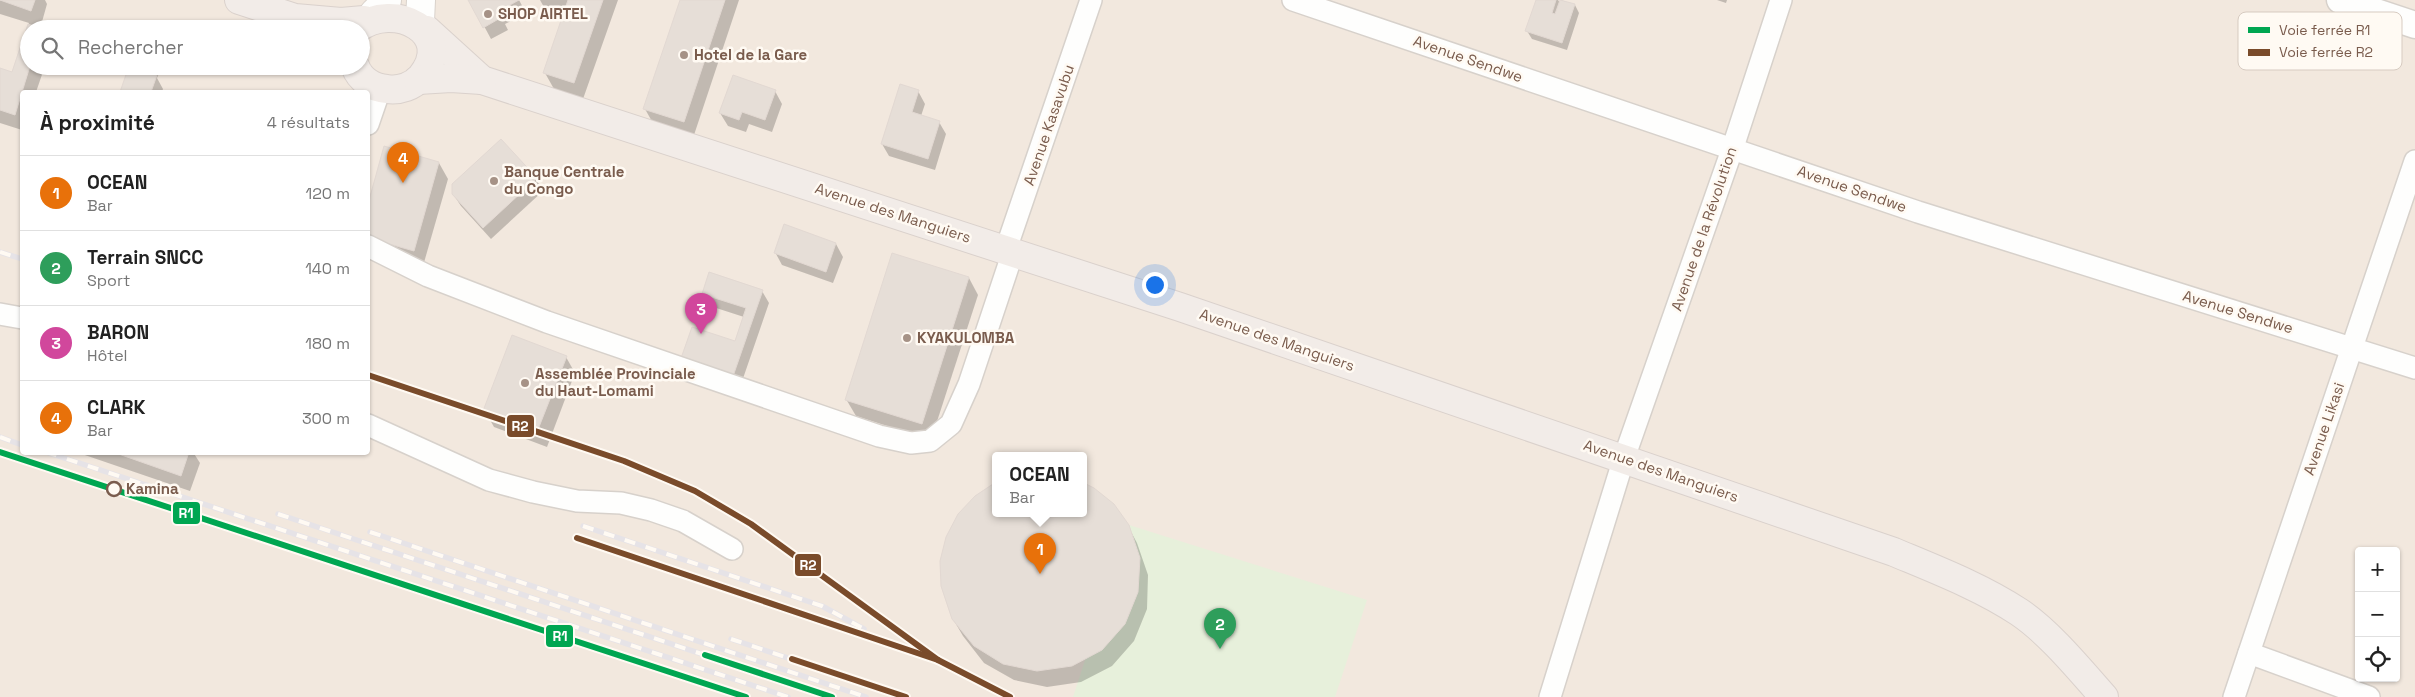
<!DOCTYPE html>
<html lang="fr">
<meta charset="utf-8">
<style>
:root{--surface:#fff;--page:#f6f6f6;--text:#222;--muted:#767676;--line:#e0e0e0;--accent:#5d544f}
body{margin:0;font-family:"Space Grotesk",sans-serif;background:var(--page);color:var(--text)}
.controls{position:absolute;right:15px;bottom:15px;display:grid;overflow:hidden;border-radius:5px;box-shadow:0 1px 4px #0004}
.controls button{width:45px;height:45px;display:grid;place-items:center;padding:0;border:0;border-bottom:1px solid var(--line);background:var(--surface);color:var(--text);font:25px sans-serif}
.you{position:absolute;left:1154px;top:284px;width:18px;height:18px;margin:-12px;border:4px solid #fff;border-radius:50%;background:#1a73e8;box-shadow:0 0 0 8px #1a73e833}
.badge{display:grid;place-items:center;width:32px;height:32px;border-radius:50%;background:var(--accent);color:#fff;font-size:16px;font-weight:700}
.pin{position:absolute;translate:-50% -41px;filter:drop-shadow(0 1px 2px #0008)}
.pin::after{content:'';position:absolute;top:26px;width:18px;height:15px;background:inherit;clip-path:polygon(0 0,100% 0,50% 100%)}
.popup{position:absolute;left:992px;top:452px;width:95px;height:65px;box-sizing:border-box;display:grid;place-content:center;border-radius:5px;background:var(--surface);filter:drop-shadow(0 1px 4px #0005);font-size:16px;white-space:nowrap;color:var(--muted)}
.popup b{font-size:19px;color:var(--text)}
.popup::after{content:'';position:absolute;left:50%;top:100%;margin-left:-10px;border:10px solid transparent;border-top-color:var(--surface)}
.list{margin:0;padding:0;list-style:none}
h2{display:flex;justify-content:space-between;align-items:center;height:65px;margin:0;padding:0 20px;font-size:21px}
h2 small{font-size:16px;font-weight:400;color:var(--muted)}
.list li{display:grid;grid-template-columns:32px 1fr auto;gap:15px;align-items:center;box-sizing:border-box;height:75px;padding:0 20px;border-top:1px solid var(--line)}
.list b{display:block;font-size:19px;white-space:nowrap}
.list p{margin:0;font-size:16px;white-space:nowrap;color:var(--muted)}
.list em{font-size:16px;font-style:normal;color:var(--muted)}
.icon{flex:none;width:28px;height:28px;fill:none;stroke:currentColor;stroke-width:2;stroke-linecap:round;stroke-linejoin:round}
.map{position:relative;flex:none;width:2415px;height:697px;overflow:hidden}
.search{position:absolute;background:var(--surface);box-shadow:0 1px 4px #0004;left:20px;top:20px;width:350px;height:55px;display:flex;align-items:center;gap:12px;box-sizing:border-box;padding:0 18px;border-radius:28px;color:var(--muted);font-size:19px}
.panel{position:absolute;background:var(--surface);box-shadow:0 1px 4px #0004;left:20px;top:90px;width:350px;height:365px;border-radius:5px}
.map>svg:first-child{display:block}
.residential{fill:#f2e8de;fill-rule:evenodd}
.green{fill:#e7f0db}
.shadow{fill:#0003}
.building{fill:#e6ded7;stroke:#e2d8d2}
.lines{fill:none;stroke-linecap:round;stroke-linejoin:round}
.minor-casing{stroke:#d7d1cb;stroke-width:24}
.tertiary-casing{stroke:#d7d1cb;stroke-width:29}
.secondary-casing{stroke:#d9d2cb;stroke-width:30}
.trunk-casing{stroke:#dad1cc;stroke-width:30}
.minor{stroke:#fefefd;stroke-width:21}
.tertiary{stroke:#fefefd;stroke-width:26}
.secondary{stroke:#fefefd;stroke-width:28}
.trunk{stroke:#f2ece8;stroke-width:28}
.rail-casing{stroke:#e6e3e7;stroke-width:5.5}
.rail{stroke:#fffaf3;stroke-width:4;stroke-dasharray:11;stroke-linecap:butt}
.rail-1-casing{stroke:#fffaf3;stroke-width:10}
.rail-2-casing{stroke:#fffaf3;stroke-width:10}
.rail-1{stroke:#00a651;stroke-width:6}
.rail-2{stroke:#7a4b2a;stroke-width:6}
.poi-dot{fill:#a69286;stroke:#fffaf3;stroke-width:2}
.stop-dot{fill:#fffaf3;stroke:#7a5c4d;stroke-width:2.5}
.labels{text-anchor:middle;stroke-width:5;stroke-linejoin:round;paint-order:stroke}
.poi-label{font-size:15px;font-weight:bold;fill:#7a5c4d;stroke:#fffaf3;text-anchor:start}
.street-label{font-size:15px;fill:#7a5c4d;stroke:#fffaf3}
.stop-label{font-size:15px;font-weight:bold;fill:#7a5c4d;stroke:#fffaf3;text-anchor:start}
.key{fill:#fffaf3;stroke:#d7cbc1;stroke-width:1}
.key-label{font-size:14px;fill:#7a5c4d}
.line-badge{stroke:#fffaf3;stroke-width:2}
.badge-label{font-size:14px;text-anchor:middle;font-weight:bold;fill:#fff}
</style>
<div class="map">
<svg width="2415" height="697" viewBox="0 0 2415 697">
<rect width="100%" height="100%" fill="#f9f5f0"/>
<path class="residential" d="M0,0h2415v697h-2415zM29,29h332v37h-332zM22,92h346v360h-346zM996,455h88v58h-88zM2359,551h37v127h-37z"/>
<polygon class="green" points="1129,525 1367,600 1335,697 1073,697"/>
<g class="shadow">
<polygon points="0,0 45,0 47,4 40,29 29,29 29,66 45,66 36,92 22,92 22,130 0,123 0,69 13,73 29,23 0,14"/>
<polygon points="470,0 519,0 526,13 505,24 508,30 491,39"/>
<polygon points="540,0 618,0 583,99 554,89 545,73 564,15 545,9"/>
<polygon points="682,0 739,0 693,138 654,125 645,109"/>
<polygon points="1537,0 1558,0 1560,3 1561,0 1575,5 1579,13 1567,50 1532,39 1527,31"/>
<polygon points="1717,0 1727,0 1726,3"/>
<polygon points="120,66 162,66 157,78 163,89 162,92 121,92 129,70"/>
<polygon points="775,91 782,104 772,132 749,124 746,132 728,126 720,113"/>
<polygon points="918,91 925,104 921,116 939,122 946,134 935,170 889,156 882,144"/>
<polygon points="385,148 439,163 448,179 423,266 368,248 368,209"/>
<polygon points="536,179 543,191 491,239 461,206 453,194"/>
<polygon points="784,226 836,244 843,257 833,283 782,265 775,252"/>
<polygon points="893,254 969,278 978,295 931,440 856,416 846,399"/>
<polygon points="762,291 769,303 738,393 688,377 735,343 744,317 710,306 703,294"/>
<polygon points="566,357 575,373 547,447 494,427 485,411"/>
<polygon points="76,452 193,452 200,463 190,491"/>
<polygon points="996,484 996,513 1084,513 1084,484 1094,489 1128,526 1137,543 1148,575 1147,609 1134,641 1112,666 1081,682 1047,687 1014,680 984,663 963,636 953,619 976,497"/>
</g>
<g class="building">
<polygon points="0,0 35,0 31,11"/>
<polygon points="468,0 519,0 499,11 502,17 483,28"/>
<polygon points="568,0 603,0 574,83 543,73"/>
<polygon points="680,0 725,0 684,122 643,109"/>
<polygon points="1536,0 1556,0 1552,13 1555,14 1560,0 1575,4 1562,43 1525,31"/>
<polygon points="28,24 43,29 29,29 30,66 15,115 0,110 0,68 12,72"/>
<polygon points="129,66 150,66 148,72 157,75 151,92 120,92"/>
<polygon points="733,75 776,90 765,120 742,112 739,120 719,113"/>
<polygon points="900,84 919,90 912,112 940,121 928,159 881,144"/>
<polygon points="501,139 537,178 483,228 452,194 452,184"/>
<polygon points="384,146 439,162 414,251 368,238 368,204"/>
<polygon points="784,224 836,243 826,272 774,253"/>
<polygon points="892,253 969,277 922,424 845,400"/>
<polygon points="709,272 763,290 731,382 679,364 692,327 735,341 746,308 702,294"/>
<polygon points="512,335 567,356 537,432 483,411"/>
<polygon points="113,452 189,452 181,476"/>
<polygon points="996,482 996,513 1084,513 1084,483 1094,488 1114,504 1129,525 1140,558 1138,592 1125,624 1102,650 1072,666 1037,671 1003,664 974,646 952,619 941,586 940,561 946,537 958,514 975,496"/>
</g>
<g class="lines">
<defs>
<g id="minor">
<polyline points="1293,0 1918,212 2415,368"/>
<polyline points="368,124 380,89"/>
<polyline points="368,246 428,276 547,322 879,436 911,443 930,441 951,424 969,384 1013,252"/>
<polyline points="1006,249 1091,0"/>
<polyline points="0,314 22,318"/>
<polyline points="368,425 489,480 533,492 577,501 621,503 651,510 683,521 732,549"/>
<polyline points="2249,653 2369,697"/>
<polyline points="1550,697 1624,458 1733,147 1781,0"/>
<polyline points="2234,697 2415,161"/>
</g>
<polyline id="tertiary" points="2340,0 2415,25"/>
<g id="secondary">
<polyline points="374,13 387,0"/>
<polyline points="420,21 421,0"/>
</g>
<g id="trunk">
<polyline points="239,0 295,18 341,22 364,20"/>
<path d="M427,30l55,50 698,227 714,245c43,18 87,35 125,60 30,20 61,58 85,85"/>
<path d="M355,66c5,14 18,22 32,23 13,2 26,-3 34,-12 36,-44 -27,-77 -64,-48"/>
<polyline points="418,80 451,78 482,80"/>
</g>
</defs>
<use href="#minor" class="minor-casing"/>
<use href="#tertiary" class="tertiary-casing"/>
<use href="#secondary" class="secondary-casing"/>
<use href="#trunk" class="trunk-casing"/>
<use href="#minor" class="minor"/>
<use href="#tertiary" class="tertiary"/>
<use href="#secondary" class="secondary"/>
<use href="#trunk" class="trunk"/>
<defs>
<g id="rail">
<polyline points="0,252 22,259"/>
<polyline points="368,375 624,461 695,491 751,524 938,660"/>
<polyline points="0,437 22,445"/>
<polyline points="46,452 788,697"/>
<polyline points="278,514 832,697"/>
<polyline points="583,526 822,606 864,629"/>
<polyline points="370,532 866,697"/>
<polyline points="577,538 938,660 1010,697"/>
<polyline points="731,639 906,697"/>
</g>
</defs>
<use href="#rail" class="rail-casing"/>
<use href="#rail" class="rail"/>
<defs>
<g id="rail-1">
<polyline points="0,452 746,697"/>
<polyline points="705,655 832,697"/>
</g>
<g id="rail-2">
<polyline points="368,375 624,461 695,491 751,524 938,660"/>
<polyline points="577,538 938,660 1010,697"/>
<polyline points="792,659 906,697"/>
</g>
</defs>
<use href="#rail-1" class="rail-1-casing"/>
<use href="#rail-2" class="rail-2-casing"/>
<use href="#rail-1" class="rail-1"/>
<use href="#rail-2" class="rail-2"/>
</g>
<g class="poi-dot">
<circle cx="488" cy="14" r="5"/>
<circle cx="684" cy="55" r="5"/>
<circle cx="494" cy="181" r="5"/>
<circle cx="907" cy="338" r="5"/>
<circle cx="525" cy="383" r="5"/>
</g>
<circle class="stop-dot" cx="114" cy="489" r="7"/>
<g class="labels">
<g class="poi-label">
<text x="498" y="19">SHOP AIRTEL</text>
<text x="694" y="60">Hotel de la Gare</text>
<text x="504" y="177">Banque Centrale<tspan x="504" dy="17">du Congo</tspan></text>
<text x="917" y="343">KYAKULOMBA</text>
<text x="535" y="379">Assemblée Provinciale<tspan x="535" dy="17">du Haut-Lomami</tspan></text>
</g>
<g class="street-label">
<text transform="translate(1468 59) rotate(19)" y="5">Avenue Sendwe</text>
<text transform="translate(1049 125) rotate(-71)" y="5">Avenue Kasavubu</text>
<text transform="translate(1852 189) rotate(19)" y="5">Avenue Sendwe</text>
<text transform="translate(893 213) rotate(18)" y="5">Avenue des Manguiers</text>
<text transform="translate(1704 229) rotate(-71)" y="5">Avenue de la Révolution</text>
<text transform="translate(2238 312) rotate(17)" y="5">Avenue Sendwe</text>
<text transform="translate(1277 340) rotate(19)" y="5">Avenue des Manguiers</text>
<text transform="translate(2324 429) rotate(-71)" y="5">Avenue Likasi</text>
<text transform="translate(1661 471) rotate(19)" y="5">Avenue des Manguiers</text>
</g>
<g class="stop-label">
<text x="126" y="494">Kamina</text>
</g>
</g>
<rect x="2238" y="12" width="164" height="58" rx="8" class="key"/>
<rect x="2248" y="27" width="22" height="6" fill="#00a651"/>
<rect x="2248" y="49" width="22" height="7" fill="#7a4b2a"/>
<g class="key-label">
<text x="2279" y="35">Voie ferrée R1</text>
<text x="2279" y="57">Voie ferrée R2</text>
</g>
<g class="line-badge">
<rect x="506" y="414" width="29" height="24" rx="5" fill="#7a4b2a"/>
<rect x="172" y="501" width="29" height="24" rx="5" fill="#00a651"/>
<rect x="794" y="553" width="28" height="24" rx="5" fill="#7a4b2a"/>
<rect x="545" y="624" width="29" height="24" rx="5" fill="#00a651"/>
</g>
<g class="badge-label">
<text x="520" y="431">R2</text>
<text x="186" y="518">R1</text>
<text x="808" y="570">R2</text>
<text x="560" y="641">R1</text>
</g>
</svg>
<div class="controls">
<button>+</button>
<button>−</button>
<button><svg class="icon" aria-label="locate" viewBox="0 0 24 24"><circle cx="12" cy="12" r="6"/><path d="M12 2v4M12 18v4M2 12h4M18 12h4"/></svg></button>
</div>
<div class="you"></div>
<div class="pin badge" style="left:1040px;top:574px;background:#e8710a">1</div>
<div class="popup"><b>OCEAN</b>Bar</div>
<div class="pin badge" style="left:1220px;top:649px;background:#2e9e5b">2</div>
<div class="pin badge" style="left:701px;top:334px;background:#d1479c">3</div>
<div class="pin badge" style="left:403px;top:183px;background:#e8710a">4</div>
<div class="search"><svg class="icon" aria-label="search" viewBox="0 0 24 24"><circle cx="10" cy="10" r="6"/><path d="M15 15l6 6"/></svg>Rechercher</div>
<section class="panel">
<h2>À proximité<small>4 résultats</small></h2>
<ul class="list">
<li><span class="badge" style="background:#e8710a">1</span><div><b>OCEAN</b><p>Bar</p></div><em>120 m</em></li>
<li><span class="badge" style="background:#2e9e5b">2</span><div><b>Terrain SNCC</b><p>Sport</p></div><em>140 m</em></li>
<li><span class="badge" style="background:#d1479c">3</span><div><b>BARON</b><p>Hôtel</p></div><em>180 m</em></li>
<li><span class="badge" style="background:#e8710a">4</span><div><b>CLARK</b><p>Bar</p></div><em>300 m</em></li>
</ul>
</section>
</div>
